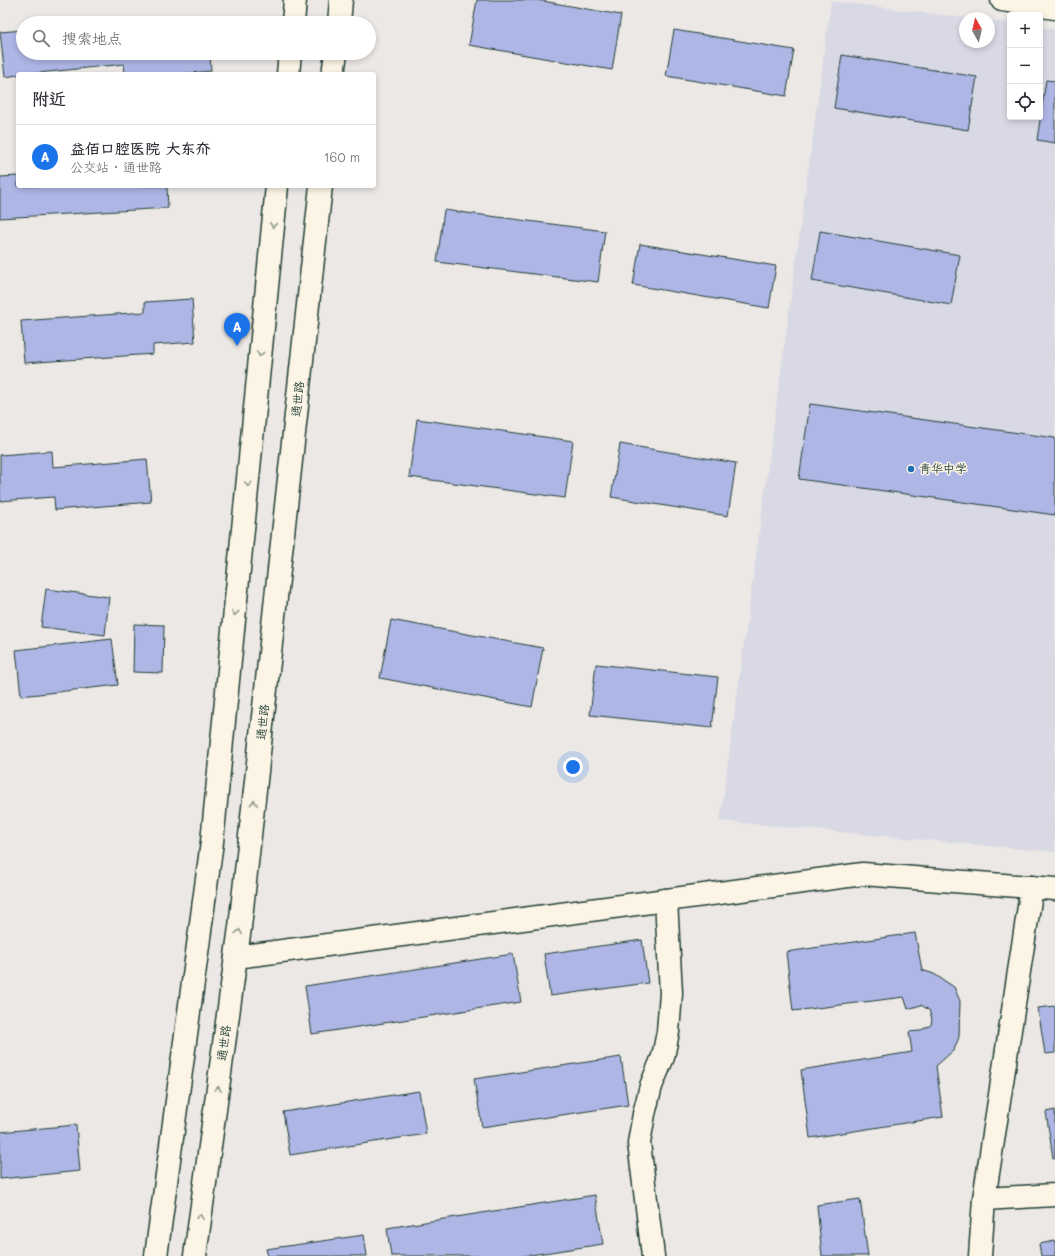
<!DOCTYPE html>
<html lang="zh">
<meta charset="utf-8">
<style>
:root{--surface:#fff;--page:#f7f7f7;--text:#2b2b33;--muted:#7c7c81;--line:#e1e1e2;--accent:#1a73e8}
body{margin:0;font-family:Mali,"LXGW WenKai TC",sans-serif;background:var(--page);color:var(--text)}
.controls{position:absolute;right:12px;top:12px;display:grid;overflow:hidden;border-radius:4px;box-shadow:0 2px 6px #0003}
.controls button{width:36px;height:36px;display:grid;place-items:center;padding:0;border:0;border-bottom:1px solid var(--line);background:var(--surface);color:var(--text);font:20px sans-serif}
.compass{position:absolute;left:959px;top:12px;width:36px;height:36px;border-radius:50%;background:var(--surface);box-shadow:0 2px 6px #0003;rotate:352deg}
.you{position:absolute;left:573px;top:767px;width:14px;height:14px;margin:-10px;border:3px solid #fff;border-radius:50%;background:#1a73e8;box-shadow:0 0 0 6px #1a73e833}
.badge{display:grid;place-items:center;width:26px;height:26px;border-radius:50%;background:var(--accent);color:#fff;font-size:13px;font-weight:700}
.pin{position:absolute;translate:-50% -33px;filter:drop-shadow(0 1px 2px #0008)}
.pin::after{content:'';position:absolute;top:21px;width:14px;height:12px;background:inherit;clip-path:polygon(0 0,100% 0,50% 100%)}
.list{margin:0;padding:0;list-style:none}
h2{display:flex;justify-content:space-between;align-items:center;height:52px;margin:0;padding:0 16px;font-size:17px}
h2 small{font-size:13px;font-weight:400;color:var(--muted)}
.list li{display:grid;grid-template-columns:26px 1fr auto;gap:12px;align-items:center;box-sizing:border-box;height:64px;padding:0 16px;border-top:1px solid var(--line)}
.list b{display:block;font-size:15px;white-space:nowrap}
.list p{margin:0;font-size:13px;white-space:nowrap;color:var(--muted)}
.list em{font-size:13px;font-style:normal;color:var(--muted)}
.icon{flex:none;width:22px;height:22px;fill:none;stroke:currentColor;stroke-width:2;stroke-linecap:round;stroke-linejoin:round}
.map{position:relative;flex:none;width:1055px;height:1256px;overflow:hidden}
.search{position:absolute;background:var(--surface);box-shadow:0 2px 6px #0003;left:16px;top:16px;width:360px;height:44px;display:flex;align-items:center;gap:10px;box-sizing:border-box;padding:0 14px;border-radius:22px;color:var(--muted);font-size:15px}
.panel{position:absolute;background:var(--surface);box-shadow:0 2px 6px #0003;left:16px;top:72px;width:360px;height:116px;border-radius:4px}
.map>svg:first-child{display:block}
.built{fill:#d9d9e5}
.building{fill:#aeb6e6;stroke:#1f3d34}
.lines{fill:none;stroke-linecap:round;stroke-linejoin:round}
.minor-casing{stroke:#1f3d34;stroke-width:25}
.tertiary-casing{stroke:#1f3d34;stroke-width:25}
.secondary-casing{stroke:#1f3d34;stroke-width:25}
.minor{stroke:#fcf5e5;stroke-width:22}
.tertiary{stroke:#fcf5e5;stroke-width:22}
.secondary{stroke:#fcf5e5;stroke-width:22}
.oneway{stroke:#8e998c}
.poi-dot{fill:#1f6fb2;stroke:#fcf5e5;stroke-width:1.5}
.labels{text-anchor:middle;stroke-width:3;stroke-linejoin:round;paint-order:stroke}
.street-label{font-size:12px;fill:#1f3d34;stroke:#fcf5e5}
.poi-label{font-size:12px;fill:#1f3d34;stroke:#fcf5e5;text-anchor:start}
</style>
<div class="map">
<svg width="1055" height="1256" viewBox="0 0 1055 1256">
<rect width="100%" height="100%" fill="#ece8e5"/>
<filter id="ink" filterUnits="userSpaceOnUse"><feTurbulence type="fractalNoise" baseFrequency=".025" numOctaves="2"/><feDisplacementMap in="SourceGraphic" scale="8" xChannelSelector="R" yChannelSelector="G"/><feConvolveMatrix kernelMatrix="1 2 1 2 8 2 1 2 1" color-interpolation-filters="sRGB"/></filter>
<g filter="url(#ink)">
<polygon class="built" points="831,1 967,18 965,18 965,42 989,42 989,21 1010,23 1010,117 1040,117 1040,27 1055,29 1055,852 720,821"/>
<g class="building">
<polygon points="477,0 537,0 621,15 612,70 469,45"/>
<polygon points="124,19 124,23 88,23"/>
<polygon points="23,30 23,53 210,53 211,71 179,74 125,74 124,64 29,74 18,74 18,75 5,77 0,32"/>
<polygon points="674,30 794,50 786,96 666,76"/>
<polygon points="842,55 977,77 968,130 834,108"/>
<polygon points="1046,80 1055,81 1055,143 1037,140"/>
<polygon points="18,176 18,186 167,186 168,208 0,218 0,177"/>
<polygon points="444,210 605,231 598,282 437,262"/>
<polygon points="820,231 960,255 951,305 812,281"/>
<polygon points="640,244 776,266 769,308 633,285"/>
<polygon points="192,299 195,342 153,345 153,354 24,363 21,321 145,312 145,302"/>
<polygon points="810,404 1055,438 1055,515 799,479"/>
<polygon points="417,419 573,441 565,498 409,477"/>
<polygon points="620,444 736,463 728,516 611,497"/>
<polygon points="52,451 53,467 147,459 151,502 55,510 54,497 0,501 0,455"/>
<polygon points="46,589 109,597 105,635 41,627"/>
<polygon points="391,620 543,648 532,707 380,678"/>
<polygon points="134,624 164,625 163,673 133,672"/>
<polygon points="112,639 118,685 21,696 16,650"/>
<polygon points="596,664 718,677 712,728 590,715"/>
<polygon points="915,933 922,970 934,974 954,987 960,1001 959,1037 954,1050 936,1066 943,1117 810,1138 801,1070 912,1052 909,1032 919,1031 931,1025 932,1019 929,1010 921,1005 908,1009 904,997 793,1011 786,952"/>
<polygon points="642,940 648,983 550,996 544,954"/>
<polygon points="513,954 521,1002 312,1034 305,986"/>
<polygon points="1055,1006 1055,1053 1045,1054 1038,1008"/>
<polygon points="621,1057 628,1105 482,1127 474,1079"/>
<polygon points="419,1091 426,1134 290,1155 283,1112"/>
<polygon points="1055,1110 1055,1158 1053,1158 1046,1112"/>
<polygon points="76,1125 80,1171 0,1179 0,1132"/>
<polygon points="595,1195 603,1244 524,1256 391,1256 387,1228"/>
<polygon points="860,1199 868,1256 822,1256 817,1205"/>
<polygon points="364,1235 367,1256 268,1256 266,1249"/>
<polygon points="1055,1241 1055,1256 1041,1256 1039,1244"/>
</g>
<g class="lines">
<defs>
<g id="minor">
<polyline points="236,957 863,874 1055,889"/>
<polyline points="984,1199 1055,1195"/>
<polyline points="653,1256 639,1143 644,1114 651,1086 663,1057 668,1032 671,993 666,900"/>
<polyline points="980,1256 984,1199 1032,887"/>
</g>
<polyline id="tertiary" points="1002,0 1055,8"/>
<g id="secondary">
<polyline points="293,23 295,0"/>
<polyline points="339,23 341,0"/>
<polyline points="288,74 290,53"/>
<polyline points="333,74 336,53"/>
<polyline points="156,1256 212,842 277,186"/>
<polyline points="195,1256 240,927 321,186"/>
</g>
</defs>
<use href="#minor" class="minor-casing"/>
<use href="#tertiary" class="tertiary-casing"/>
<use href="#secondary" class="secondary-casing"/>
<use href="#minor" class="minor"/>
<use href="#tertiary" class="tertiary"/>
<use href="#secondary" class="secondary"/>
</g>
<defs><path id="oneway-chevron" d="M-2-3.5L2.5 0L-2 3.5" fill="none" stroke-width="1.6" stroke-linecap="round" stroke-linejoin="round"/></defs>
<g class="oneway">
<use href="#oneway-chevron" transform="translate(273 225) rotate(96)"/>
<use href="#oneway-chevron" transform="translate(260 354) rotate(96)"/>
<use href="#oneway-chevron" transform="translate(248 484) rotate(96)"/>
<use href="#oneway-chevron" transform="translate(235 613) rotate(96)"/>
<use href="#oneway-chevron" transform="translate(254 803) rotate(-84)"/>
<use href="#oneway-chevron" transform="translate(239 932) rotate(-83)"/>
<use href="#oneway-chevron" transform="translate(218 1089) rotate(-82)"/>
<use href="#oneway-chevron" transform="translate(200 1217) rotate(-82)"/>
</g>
</g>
<circle class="poi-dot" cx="911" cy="469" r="4"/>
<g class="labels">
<g class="street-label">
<text transform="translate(298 399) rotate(-84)" y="4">通世路</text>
<text transform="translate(263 722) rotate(-84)" y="4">通世路</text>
<text transform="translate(224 1043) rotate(-82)" y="4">通世路</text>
</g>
<g class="poi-label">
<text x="919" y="473">青华中学</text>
</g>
</g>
</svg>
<div class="controls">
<button>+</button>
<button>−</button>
<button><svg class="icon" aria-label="locate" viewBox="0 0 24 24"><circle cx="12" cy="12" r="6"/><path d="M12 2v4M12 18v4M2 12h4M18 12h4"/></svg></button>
</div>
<svg class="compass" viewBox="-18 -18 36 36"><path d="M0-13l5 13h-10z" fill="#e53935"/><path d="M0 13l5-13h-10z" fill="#7c7c81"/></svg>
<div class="you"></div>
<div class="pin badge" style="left:237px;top:346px">A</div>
<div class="search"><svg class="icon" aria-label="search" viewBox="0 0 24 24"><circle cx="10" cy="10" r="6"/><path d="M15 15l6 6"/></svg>搜索地点</div>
<section class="panel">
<h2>附近<small></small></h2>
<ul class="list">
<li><span class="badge">A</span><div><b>益佰口腔医院 大东夼</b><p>公交站 · 通世路</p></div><em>160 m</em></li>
</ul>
</section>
</div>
